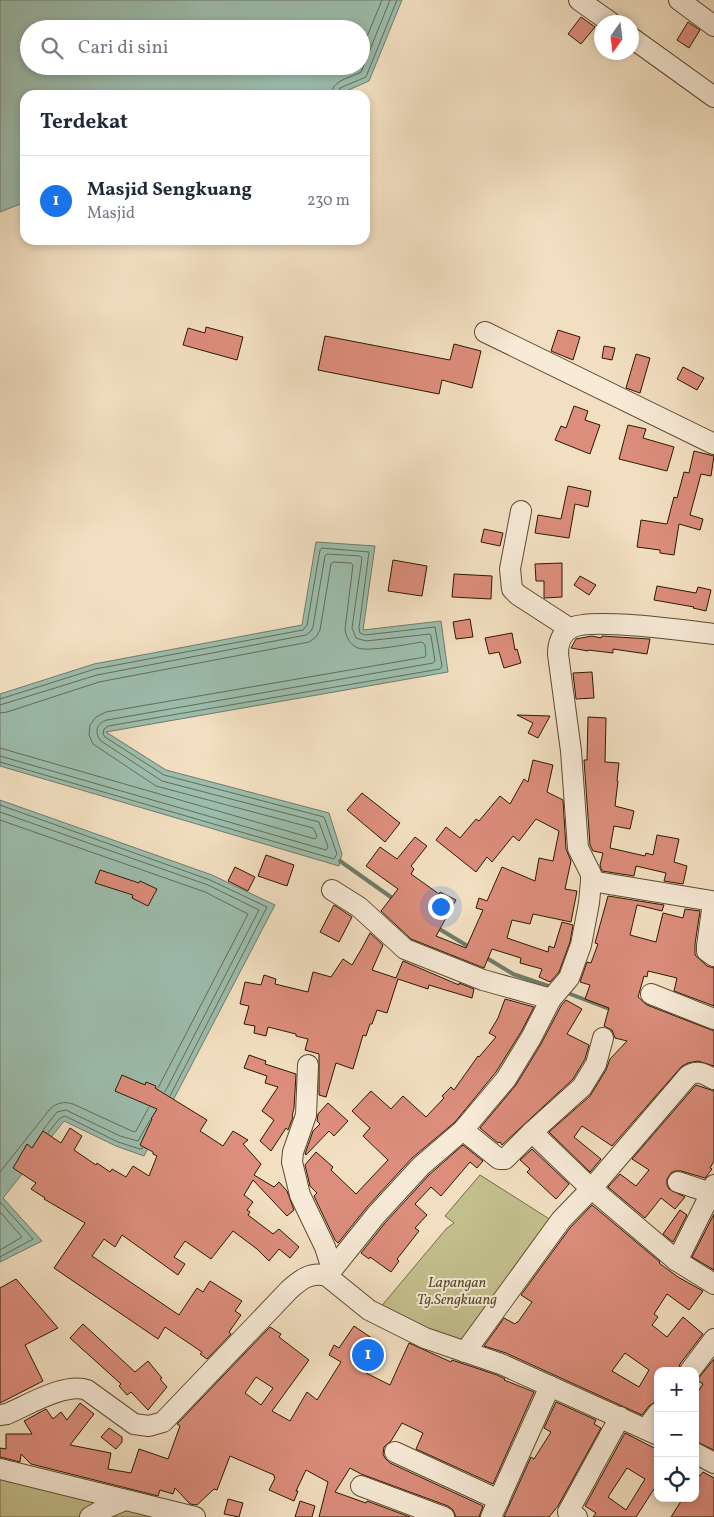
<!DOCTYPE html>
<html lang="id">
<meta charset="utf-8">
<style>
:root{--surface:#fff;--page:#f2f2f3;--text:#1f2937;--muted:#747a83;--line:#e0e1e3;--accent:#1a73e8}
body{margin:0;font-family:Vollkorn,serif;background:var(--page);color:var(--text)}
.controls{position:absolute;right:15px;bottom:15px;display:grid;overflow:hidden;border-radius:10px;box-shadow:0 2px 8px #0003}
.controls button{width:45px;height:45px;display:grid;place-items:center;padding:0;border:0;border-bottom:1px solid var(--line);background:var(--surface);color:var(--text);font:25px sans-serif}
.compass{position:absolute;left:594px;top:15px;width:45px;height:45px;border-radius:50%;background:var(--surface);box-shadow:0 2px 8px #0003;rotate:194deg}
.you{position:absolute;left:440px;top:906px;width:18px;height:18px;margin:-12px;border:4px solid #fff;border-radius:50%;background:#1a73e8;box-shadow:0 0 0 8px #1a73e833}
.badge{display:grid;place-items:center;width:32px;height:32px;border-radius:50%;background:var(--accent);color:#fff;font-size:16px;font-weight:700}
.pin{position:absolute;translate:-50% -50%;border:2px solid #fff;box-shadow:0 1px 5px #0006}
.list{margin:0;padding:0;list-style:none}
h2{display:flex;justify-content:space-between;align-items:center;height:65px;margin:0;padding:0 20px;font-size:21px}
h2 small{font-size:16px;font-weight:400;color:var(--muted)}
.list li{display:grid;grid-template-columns:32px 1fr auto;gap:15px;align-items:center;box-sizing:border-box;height:90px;padding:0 20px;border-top:1px solid var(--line)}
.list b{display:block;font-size:19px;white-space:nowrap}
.list p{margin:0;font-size:16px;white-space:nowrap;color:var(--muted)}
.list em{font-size:16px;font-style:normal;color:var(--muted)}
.icon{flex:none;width:28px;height:28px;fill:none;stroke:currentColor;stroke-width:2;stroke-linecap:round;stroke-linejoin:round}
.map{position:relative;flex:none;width:714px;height:1517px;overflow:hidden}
.search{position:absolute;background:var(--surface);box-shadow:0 2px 8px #0003;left:20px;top:20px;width:350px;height:55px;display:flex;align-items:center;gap:12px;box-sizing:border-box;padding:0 18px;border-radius:28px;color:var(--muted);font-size:19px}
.panel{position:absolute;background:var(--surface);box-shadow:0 2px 8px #0003;left:20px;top:90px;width:350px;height:155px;border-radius:15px}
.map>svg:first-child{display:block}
.green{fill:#c3bf8d;stroke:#776c46}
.water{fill:#9cbdad;stroke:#6f7c68;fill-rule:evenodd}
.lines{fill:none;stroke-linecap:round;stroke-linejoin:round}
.shore{stroke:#646c56;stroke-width:1}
.stream{stroke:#6f7c68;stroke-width:4}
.building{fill:#dc8d7c;stroke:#2b1a00;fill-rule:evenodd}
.minor-casing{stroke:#5d4b30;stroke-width:22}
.minor{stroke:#f7ead7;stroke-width:20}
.labels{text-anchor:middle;stroke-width:4;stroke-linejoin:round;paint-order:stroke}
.park-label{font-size:15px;font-style:italic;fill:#594c2a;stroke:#f7ead7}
</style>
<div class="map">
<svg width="714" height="1517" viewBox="0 0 714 1517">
<rect width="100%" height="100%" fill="#f2dfc1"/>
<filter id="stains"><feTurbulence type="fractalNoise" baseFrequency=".004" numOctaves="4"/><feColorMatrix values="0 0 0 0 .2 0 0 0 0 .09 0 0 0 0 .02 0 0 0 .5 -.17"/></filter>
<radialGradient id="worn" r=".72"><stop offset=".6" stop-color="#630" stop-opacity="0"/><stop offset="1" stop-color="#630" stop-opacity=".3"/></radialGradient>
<g class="green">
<polygon points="480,1175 562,1227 474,1350 379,1309 446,1229 454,1223 445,1216"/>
<polygon points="0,1471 189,1517 0,1517"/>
</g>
<g class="water">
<path d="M0,0h402l-33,81 -32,14h-312v107l-25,10zM29,29h332v37h-332z"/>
<polygon points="316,542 375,546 363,630 441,621 448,672 106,732 166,770 329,813 342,854 339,866 0,766 0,694 94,664 302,625"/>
<polygon points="0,800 212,875 275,905 144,1156 116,1146 64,1121 3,1198 42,1241 0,1262"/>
</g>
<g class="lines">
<g class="shore">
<polyline points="361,51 382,0"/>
<path d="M331,95c1,-15 19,-17 30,-23l29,-72"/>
<polyline points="337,95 340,88 366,77 397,0"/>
<polyline points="0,699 95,669 303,630 307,625 320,550 322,548 369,552 359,628 360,633 365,635 435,627 442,666 440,669 108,726 104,729 103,734 105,737 164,775 324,817 337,854 334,859 0,762"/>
<path d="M0,705l97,-30 209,-40 5,-4 2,-4 12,-71 2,-2 33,2 2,2 -10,70 4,10 10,3 64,-7 1,2 4,25 -2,2 -326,57c-11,3 -13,13 -6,21l61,40 157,41 9,25 -2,3 -326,-94"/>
<path d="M0,713l7,-1 92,-30 210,-40 7,-5 4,-7 11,-66 2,-2 18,1 2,2 -8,64c1,8 5,16 13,19 11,4 50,-4 64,-6l3,3 1,10 -1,2 -319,55 -10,5 -6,8 -1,10 4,9 63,42 157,42 4,8 -2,3 -315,-91"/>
<polyline points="0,805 210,880 267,907 170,1096"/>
<polyline points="0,812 208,885 259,910 165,1092"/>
<polyline points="0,820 205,892 248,914 158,1088"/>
<polyline points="43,1130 57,1112 66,1110 120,1136 138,1141 150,1120"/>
<polyline points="48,1133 60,1118 65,1116 118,1142 140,1149 143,1148"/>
<path d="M0,1172l50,-63c6,-6 14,-8 23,-5l61,28 2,-1 13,-24"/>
<polyline points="0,1202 33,1239 0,1257"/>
<polyline points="0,1212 22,1237 0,1250"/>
</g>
<g class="stream">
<polyline points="340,861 395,900"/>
<polyline points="436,927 471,948"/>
<polyline points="485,957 513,974 554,988"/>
<polyline points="565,992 612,1010"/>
</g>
</g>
<g class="building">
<polygon points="581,17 595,27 581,44 568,34"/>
<polygon points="688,22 700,30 689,48 677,40"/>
<polygon points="206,327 243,337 237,360 183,345 188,328 205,333"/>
<polygon points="558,330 580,337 573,360 551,351"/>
<polygon points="325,336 450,360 454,344 481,351 472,388 442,380 439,394 318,370"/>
<polygon points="604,346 615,348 612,360 602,358"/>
<polygon points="636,354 650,358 640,393 626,388"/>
<polygon points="683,367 704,378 697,390 677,379"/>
<polygon points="574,406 588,411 585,420 600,425 590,454 555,440 561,426 566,428"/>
<polygon points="628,425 646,429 643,438 674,447 667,471 619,459"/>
<polygon points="694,451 714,456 711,476 701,474 690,515 703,519 700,530 679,524 674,555 660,553 660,550 637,547 641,520 667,524 674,497 677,498 684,472 689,473"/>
<polygon points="568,486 591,491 588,507 575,504 569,538 535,533 538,515 561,519"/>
<polygon points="484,529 503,533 500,546 481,542"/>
<polygon points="393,560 427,566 422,596 388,591"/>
<polygon points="562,563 562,597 544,598 544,581 536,581 535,564"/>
<polygon points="454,574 492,576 491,599 452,597"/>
<polygon points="580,576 596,585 589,595 574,585"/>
<polygon points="657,586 696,593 698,587 711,590 706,611 693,608 694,607 654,600"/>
<polygon points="470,619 473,637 456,639 453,622"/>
<polygon points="512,633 515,650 517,649 521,663 504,668 499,652 489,654 485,638"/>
<polygon points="592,636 601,638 602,636 650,639 647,654 613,649 613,653 588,650 588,651 571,648 576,639"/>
<polygon points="592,672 594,698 576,699 573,673"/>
<polygon points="517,715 550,716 538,738 528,733 533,723"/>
<polygon points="588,717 606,718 605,762 619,763 617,781 618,781 615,806 634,811 630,829 614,826 610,848 645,856 646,853 653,855 657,835 679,839 674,862 687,866 683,884 664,881 666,873 636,866 634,876 602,871 600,865 603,853 593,851 590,845 584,760 587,760"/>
<polygon points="533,760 553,765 547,792 563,800 566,849 571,861 565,889 577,891 571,922 533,914 530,924 512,920 507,938 548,952 549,946 554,948 562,922 573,925 570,942 559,972 550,982 539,977 542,969 520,963 521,958 492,949 484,968 411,939 381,911 398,889 366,866 380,847 397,859 415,837 427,846 411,866 414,869 411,874 439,894 440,892 456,900 436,936 466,948 483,910 476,908 479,898 487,901 502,867 535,881 539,858 553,861 559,831 536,819 519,841 513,836 492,862 487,857 476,872 436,840 446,827 460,838 476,819 479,821 500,796 510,804 524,779 528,782"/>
<polygon points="362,793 400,823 385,842 347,810"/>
<polygon points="266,855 294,865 287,886 258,876"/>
<polygon points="235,867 255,877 248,891 228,881"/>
<polygon points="100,870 139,883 140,881 157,889 148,906 132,898 133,895 95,883"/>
<polygon points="608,896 664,905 662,911 637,905 630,935 656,942 663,913 683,918 685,909 700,911 695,944 695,955 707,966 714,968 714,1006 674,991 677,978 648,971 647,977 644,976 638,997 647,1005 714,1031 714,1066 698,1061 688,1063 682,1066 612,1146 582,1126 574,1137 601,1159 590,1172 549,1132 590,1096 606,1070 610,1059 627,1041 615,1038 612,1030 604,1026 609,1008 585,999 590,985 580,982 587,962 591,963 598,944 595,943"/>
<polygon points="334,905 352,917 339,942 320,932"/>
<polygon points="370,933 383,945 372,970 396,978 403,961 459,985 459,983 474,989 472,998 429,985 428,989 398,979 387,1013 377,1010 372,1024 370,1024 366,1036 363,1035 353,1069 336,1063 326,1097 319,1095 319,1054 305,1050 308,1039 296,1036 296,1034 268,1027 266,1036 254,1033 255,1026 244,1024 249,1006 240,1004 245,982 261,985 264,975 276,979 275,984 308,992 313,972 331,977 343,959 352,965 362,948"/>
<polygon points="505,999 534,1007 521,1032 496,1072 455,1122 412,1158 367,1207 338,1243 335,1240 314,1196 317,1193 310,1186 305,1165 316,1152 333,1167 331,1170 356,1194 388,1160 363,1136 370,1128 352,1111 371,1091 391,1109 403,1096 426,1117 444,1098 442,1096 451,1087 454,1090 478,1056 479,1057 496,1037 489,1033 498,1018"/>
<polygon points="566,1000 582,1009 567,1034 589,1045 585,1059 573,1079 502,1145 500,1142 498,1143 480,1128 516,1085 541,1044 561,1006"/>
<polygon points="249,1055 266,1061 265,1064 296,1074 294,1108 292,1116 293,1117 288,1130 286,1128 271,1151 260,1141 274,1120 262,1111 278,1087 265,1083 267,1076 244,1068"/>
<polygon points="122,1075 145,1085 146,1082 156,1086 155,1088 207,1120 200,1131 223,1146 233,1131 248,1140 243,1144 261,1164 254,1175 274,1187 279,1182 287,1191 294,1210 287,1216 253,1180 244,1195 253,1202 247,1210 250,1212 248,1215 273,1234 279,1229 299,1247 290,1258 279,1249 269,1261 257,1249 233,1231 211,1259 185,1241 174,1257 185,1264 178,1275 122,1235 115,1247 104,1239 92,1256 179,1315 197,1288 203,1292 210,1281 242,1301 235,1311 241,1315 229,1332 231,1334 207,1359 200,1354 202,1352 165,1327 158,1339 54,1268 85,1223 44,1199 45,1198 31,1189 36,1183 13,1168 27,1144 32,1148 43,1131 61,1143 70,1128 82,1136 74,1150 96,1165 97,1163 110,1172 112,1169 126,1177 133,1166 149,1176 157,1156 153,1154 153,1152 140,1145 152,1119 151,1119 157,1109 115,1091"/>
<polygon points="696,1085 714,1091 714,1161 710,1168 712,1169 705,1178 681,1171 675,1171 671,1173 667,1179 667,1185 669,1189 685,1197 675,1209 661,1198 645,1218 608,1187 620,1174 636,1186 649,1170 632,1159"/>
<polygon points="328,1103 348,1121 334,1136 329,1131 306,1155 305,1154 313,1131 320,1124 317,1121 318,1114"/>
<polygon points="463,1145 483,1161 477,1168 470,1162 441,1196 431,1187 415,1204 427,1215 415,1228 419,1231 397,1259 399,1261 391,1272 370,1257 369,1259 361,1253 385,1223 429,1175"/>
<polygon points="532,1149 569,1184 556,1199 527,1172 530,1169 520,1160"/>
<path d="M592,1205l68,57 -1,1 19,14 25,14 -14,19 -22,-16 -13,20 4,3 -6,8 15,12 16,-20 20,17 -23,30 -2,7h-20v29l-9,6 -7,9 -136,-62 -22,-7 20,-28 11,6 2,-2h1l14,-20 -11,-7 49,-67zM625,1353l24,17 -10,17 -27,-16z"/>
<polygon points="680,1210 687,1215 673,1242 663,1234"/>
<polygon points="714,1214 714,1270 692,1257"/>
<polygon points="16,1279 58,1328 25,1345 43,1381 0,1403 0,1288"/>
<polygon points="83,1324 135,1372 148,1361 162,1378 160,1379 167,1387 148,1410 131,1392 127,1395 119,1386 121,1384 70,1338"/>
<path d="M354,1326l25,17 -19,27 30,15 19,-42 42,19 1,-2 45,15 8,4 -1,1 30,12 -41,92 -77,-35 7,-16 -21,-10 -11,18 -7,6 -1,7 2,4 5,5 93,43 -4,11h-23l-3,-7 -5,-4 -87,-32 -11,-6 -15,24 31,11 1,-2 43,16h-91l9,-35 -22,-12 -10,21h2l-4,10 -25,-11 6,-12 -1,-1v-2l-44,-19 -13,34 -3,-1 -17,16 -7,-1 -15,-16 -2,6 -13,-4 -2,6 -127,-32 -10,-10 -1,8 -20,-5v-9l6,1v-15h26l-8,-13 22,-12 7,10 8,-7 6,8 13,-17 14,11 -24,31 41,8 -3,16 23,4 8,-24 29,10 12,-33 -3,-2 93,-97 11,7 -2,3 30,23 -37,51 18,10 17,-29 10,8 24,-38 -12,-7 5,-10 5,3zM256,1377l17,11 -12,17 -16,-12z"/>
<polygon points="714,1359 714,1450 695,1441 695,1396 703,1384 697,1380"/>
<polygon points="556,1402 596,1420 594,1424 601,1428 558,1506 549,1517 504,1517 531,1457 534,1459 551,1432 544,1428"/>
<polygon points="109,1428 122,1437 122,1442 116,1449 101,1437"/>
<path d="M625,1433l33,17v42l-4,-3 -18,28h-43l3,-4 -11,-7zM627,1468l18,11 -19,31 -18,-13z"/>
<polygon points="695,1472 700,1476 703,1472 714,1478 714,1517 671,1517 683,1498 695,1498"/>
<polygon points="228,1499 243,1503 239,1517 224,1514"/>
<polygon points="300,1501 315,1506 312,1517 295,1517"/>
</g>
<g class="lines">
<defs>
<g id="minor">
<polyline points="579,0 610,22"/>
<polyline points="679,0 714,26"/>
<polyline points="632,38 714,97"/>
<polyline points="485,332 714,444"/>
<polyline points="521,511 510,569 512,589 518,595 569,628"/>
<polyline points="591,881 712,901 713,903 707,946 707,951 714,956"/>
<polyline points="332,890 359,907 405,949 483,980 551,999"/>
<polyline points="651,994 714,1019"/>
<polyline points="308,1065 306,1115 293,1152 292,1162 300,1195 325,1247 332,1269"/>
<polyline points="463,1130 499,1159 505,1159 532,1132 582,1087 596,1064 603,1038"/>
<polyline points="532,1132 585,1183 677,1261 714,1284"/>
<polyline points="678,1182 711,1193 714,1185"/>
<polyline points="677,1261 711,1193"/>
<path d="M465,1352l96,-132 31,-32 96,-112c10,-7 17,-1 26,3"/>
<polyline points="690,1371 714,1339"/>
<path d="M0,1415l7,-1c21,-9 59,-32 80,-24l47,34 15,2 14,-4 126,-132c11,-10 22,-19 38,-14"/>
<polyline points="646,1429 658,1413"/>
<path d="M658,1435l-157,-71 -76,-26 -56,-28 -42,-34 49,-61 45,-49 42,-36 43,-51 25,-41 20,-39 18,-21 12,-33 8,-42 2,-22v-7l-13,-26 -7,-97 -13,-97c0,-10 3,-21 13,-26 19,-11 116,3 143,6"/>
<polyline points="395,1452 499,1500"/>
<polyline points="695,1453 714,1463"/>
<polyline points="0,1469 195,1517"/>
<polyline points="361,1486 444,1517"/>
<polyline points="90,1517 104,1509 125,1500"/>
<polyline points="491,1517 550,1386"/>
<polyline points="577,1517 568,1512 620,1417"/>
</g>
</defs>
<use href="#minor" class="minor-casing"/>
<use href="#minor" class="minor"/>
</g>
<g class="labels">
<g class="park-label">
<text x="457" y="1287">Lapangan<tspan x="457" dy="17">Tg.Sengkuang</tspan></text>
</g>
</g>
<rect width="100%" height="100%" filter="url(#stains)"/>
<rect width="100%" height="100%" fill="url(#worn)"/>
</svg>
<div class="controls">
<button>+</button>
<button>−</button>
<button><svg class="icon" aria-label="locate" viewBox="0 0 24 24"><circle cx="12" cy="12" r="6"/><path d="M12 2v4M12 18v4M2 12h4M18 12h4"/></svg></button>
</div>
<svg class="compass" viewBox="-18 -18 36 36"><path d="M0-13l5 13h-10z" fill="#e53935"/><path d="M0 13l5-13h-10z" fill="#747a83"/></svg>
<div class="you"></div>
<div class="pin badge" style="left:368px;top:1355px">1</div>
<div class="search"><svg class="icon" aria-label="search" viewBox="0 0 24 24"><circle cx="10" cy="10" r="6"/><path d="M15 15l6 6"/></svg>Cari di sini</div>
<section class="panel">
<h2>Terdekat<small></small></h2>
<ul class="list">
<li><span class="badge">1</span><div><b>Masjid Sengkuang</b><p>Masjid</p></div><em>230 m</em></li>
</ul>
</section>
</div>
